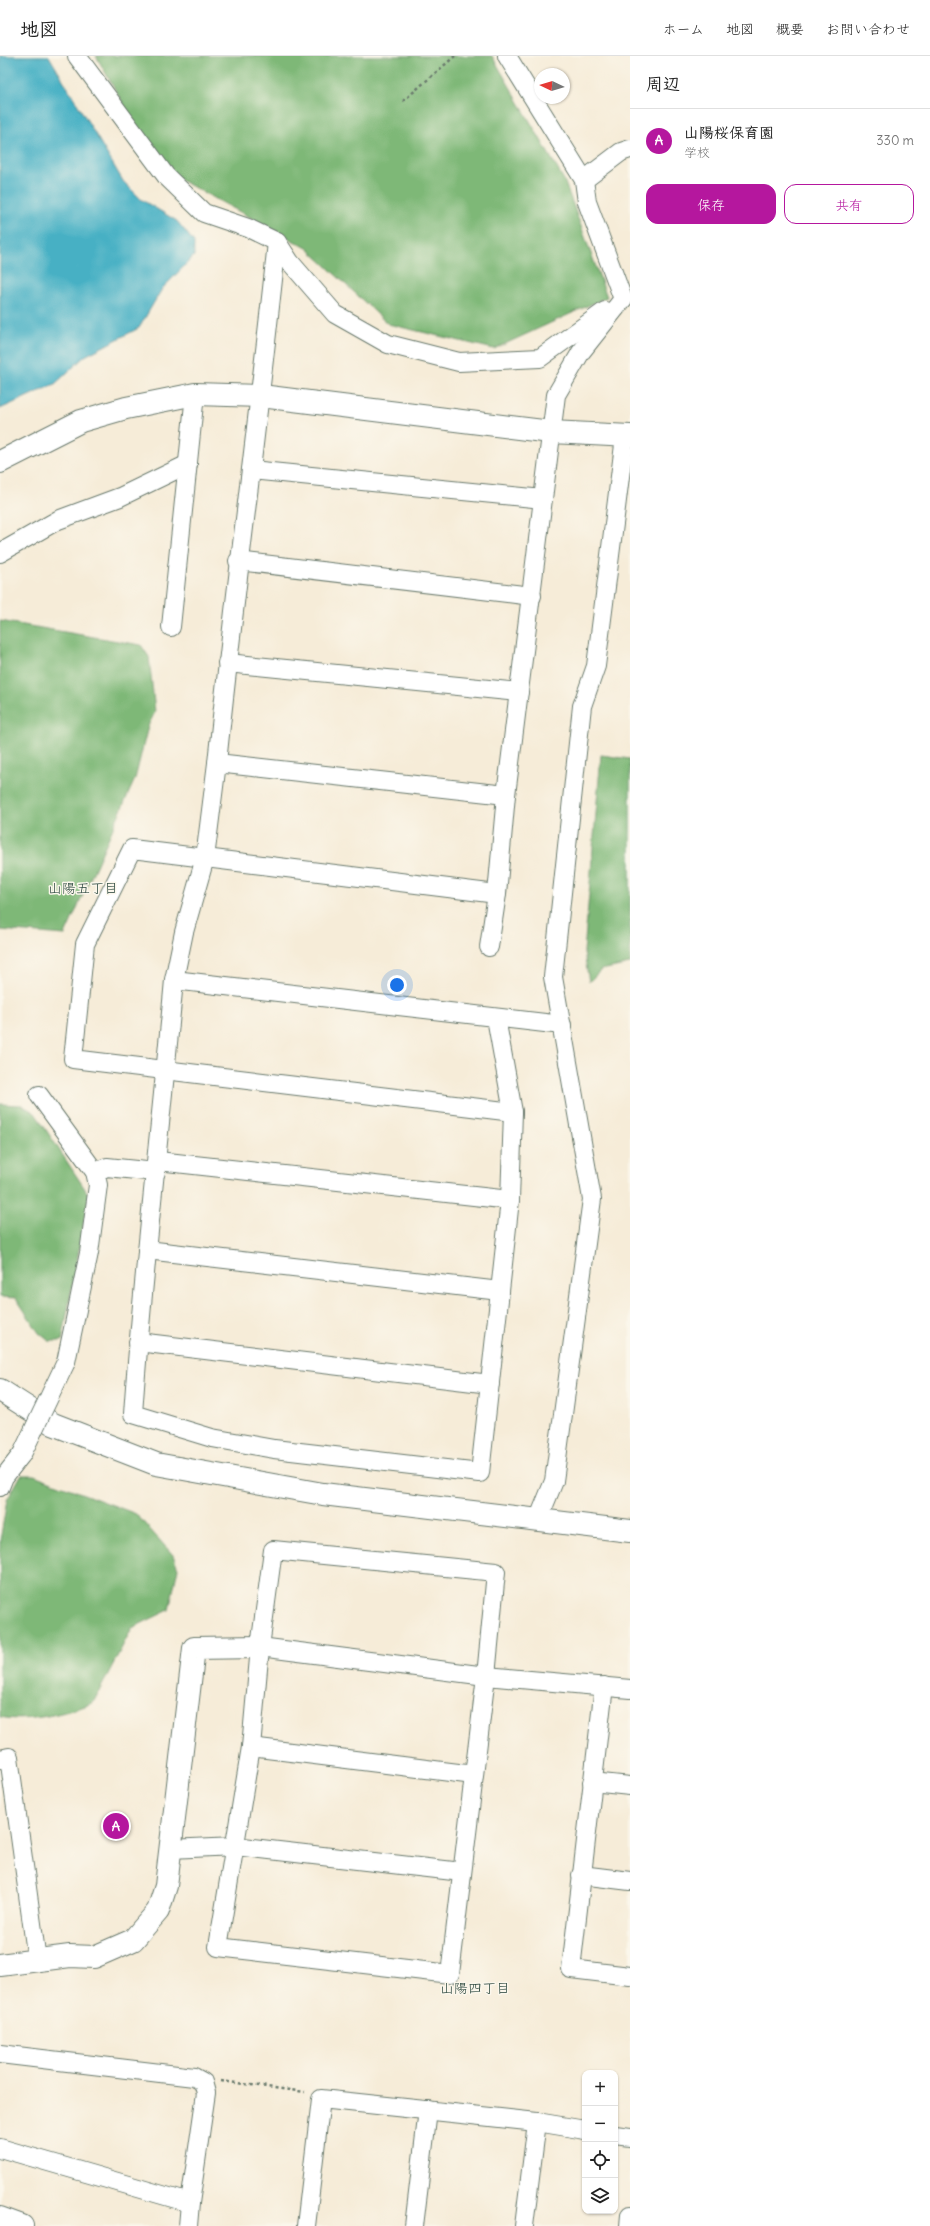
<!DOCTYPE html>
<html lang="ja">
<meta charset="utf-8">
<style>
:root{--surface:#fff;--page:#f2f2f2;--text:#222;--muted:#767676;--line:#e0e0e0;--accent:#b5179e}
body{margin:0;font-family:Delius,"Klee One",sans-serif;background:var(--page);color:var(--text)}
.controls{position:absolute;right:12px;bottom:12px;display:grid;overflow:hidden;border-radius:8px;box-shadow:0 1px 3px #0004}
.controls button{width:36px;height:36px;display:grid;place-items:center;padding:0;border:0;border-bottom:1px solid var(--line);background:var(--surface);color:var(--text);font:20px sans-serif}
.compass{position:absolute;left:534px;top:12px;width:36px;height:36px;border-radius:50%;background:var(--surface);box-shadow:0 1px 3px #0004;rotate:274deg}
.you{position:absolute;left:397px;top:929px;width:14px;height:14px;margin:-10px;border:3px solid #fff;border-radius:50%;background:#1a73e8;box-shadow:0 0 0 6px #1a73e833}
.badge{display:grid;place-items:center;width:26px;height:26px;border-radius:50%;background:var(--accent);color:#fff;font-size:13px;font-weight:700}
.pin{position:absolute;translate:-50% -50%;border:2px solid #fff;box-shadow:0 1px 4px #0006}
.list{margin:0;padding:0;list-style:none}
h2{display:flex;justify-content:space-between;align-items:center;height:52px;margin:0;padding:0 16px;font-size:17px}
h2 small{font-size:13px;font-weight:400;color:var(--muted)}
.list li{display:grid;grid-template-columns:26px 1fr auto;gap:12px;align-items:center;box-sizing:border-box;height:64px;padding:0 16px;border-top:1px solid var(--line)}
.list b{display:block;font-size:15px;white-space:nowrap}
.list p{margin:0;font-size:13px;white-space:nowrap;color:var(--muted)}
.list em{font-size:13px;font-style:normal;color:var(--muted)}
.actions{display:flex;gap:8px;padding:12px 16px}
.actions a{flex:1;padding:9px 0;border:1px solid var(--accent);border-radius:12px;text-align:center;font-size:14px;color:var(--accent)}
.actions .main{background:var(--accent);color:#fff}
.icon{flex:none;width:22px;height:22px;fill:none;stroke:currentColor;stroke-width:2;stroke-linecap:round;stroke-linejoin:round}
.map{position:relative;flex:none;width:630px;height:2170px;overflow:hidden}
header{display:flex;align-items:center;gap:24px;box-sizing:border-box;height:56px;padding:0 20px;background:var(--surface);border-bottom:1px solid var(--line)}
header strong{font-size:19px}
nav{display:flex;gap:22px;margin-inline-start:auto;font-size:14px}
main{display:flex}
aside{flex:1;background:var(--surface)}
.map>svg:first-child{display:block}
.forest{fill:#7eb877;stroke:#4e7a56}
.water{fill:#46b0c4;stroke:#32767c}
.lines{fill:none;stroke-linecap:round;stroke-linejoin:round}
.minor-casing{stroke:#6a7a6d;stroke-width:20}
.tertiary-casing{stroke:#6a7a6d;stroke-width:24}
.path{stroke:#6a7a6d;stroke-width:2.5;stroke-dasharray:3 3;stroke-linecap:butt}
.minor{stroke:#fff;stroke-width:18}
.tertiary{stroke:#fff;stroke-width:22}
.minor-bridge-casing{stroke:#6a7a6d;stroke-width:20;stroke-linecap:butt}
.minor-bridge{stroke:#fff;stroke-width:18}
.labels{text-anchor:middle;stroke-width:3;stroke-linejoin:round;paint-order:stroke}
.neighbourhood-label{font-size:14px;fill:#1f3d34;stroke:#fbf7ec}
</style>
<header>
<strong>地図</strong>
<nav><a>ホーム</a><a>地図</a><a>概要</a><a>お問い合わせ</a></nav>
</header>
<main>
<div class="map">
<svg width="630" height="2170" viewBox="0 0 630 2170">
<rect width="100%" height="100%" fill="#fbf7ec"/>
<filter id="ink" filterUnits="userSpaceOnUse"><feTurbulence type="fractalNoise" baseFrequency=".025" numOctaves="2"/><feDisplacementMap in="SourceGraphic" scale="8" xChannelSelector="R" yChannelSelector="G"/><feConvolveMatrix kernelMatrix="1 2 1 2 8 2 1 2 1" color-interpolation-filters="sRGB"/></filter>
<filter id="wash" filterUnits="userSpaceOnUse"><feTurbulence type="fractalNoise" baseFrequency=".012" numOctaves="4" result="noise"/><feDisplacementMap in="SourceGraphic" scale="16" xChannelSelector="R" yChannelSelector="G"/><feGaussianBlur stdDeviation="0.9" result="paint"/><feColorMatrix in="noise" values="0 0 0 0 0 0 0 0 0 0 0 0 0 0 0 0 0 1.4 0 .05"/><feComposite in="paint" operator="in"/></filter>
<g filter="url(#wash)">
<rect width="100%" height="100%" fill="#f6ecd8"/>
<g class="forest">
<polygon points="96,0 492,0 564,124 607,241 494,293 388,268 307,192 160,113"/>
<polygon points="0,565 141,589 149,601 155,656 148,670 135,723 65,879 0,874"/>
<polygon points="601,699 630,703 630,908 601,914 589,926 584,896"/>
<polygon points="0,1048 22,1049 35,1057 89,1139 62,1285 49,1285 39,1277 16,1242 0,1241"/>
<path d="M21,1419h13l102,39 37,41 5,13 -9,42 -37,18 -39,75c-26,10 -65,20 -93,14v-176l7,-41z"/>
</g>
<polygon class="water" points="0,0 49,0 123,125 142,144 177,165 194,186 194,200 162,233 139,272 85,300 55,328 0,353"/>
</g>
<g filter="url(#ink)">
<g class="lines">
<defs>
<g id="minor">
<polyline points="77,0 166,120 204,157 248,172 277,186 290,206 335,258 388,288 459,306 540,302 605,255"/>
<polyline points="507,0 584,124 587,146 623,243"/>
<polyline points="584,124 621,96 630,93"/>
<path d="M277,186c-18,174 -42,347 -60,521l289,32 50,-400 25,-43 42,-53"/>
<polyline points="251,414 543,443"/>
<polyline points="0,497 58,464 120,441 188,408"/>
<polyline points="238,505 532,540"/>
<polyline points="171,571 195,338"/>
<polyline points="227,607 519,636"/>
<polyline points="506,739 497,838 132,793 85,888 73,1003 513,1056"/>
<polyline points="489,891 497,838"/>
<polyline points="174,924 184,876 205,802 217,707"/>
<path d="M496,962l17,94 -3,88 -30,273 -206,-24 -62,-11 -79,-24c10,-145 28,-289 41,-434l388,45"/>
<polyline points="39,1039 95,1116 98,1129 89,1197 66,1306"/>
<polyline points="158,1105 510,1144"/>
<polyline points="95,1116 107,1111 156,1116"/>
<polyline points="147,1194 500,1235"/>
<polyline points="138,1286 490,1328"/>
<polyline points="0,1431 4,1421 22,1398"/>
<polyline points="538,1464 554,1425 592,1143 553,921 582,650 596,610 625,381"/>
<polygon points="273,1494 496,1516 486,1620 450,1918 218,1891 251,1691 260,1591"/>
<polyline points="260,1591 486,1620 630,1633"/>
<polyline points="604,1630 571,1913 630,1920"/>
<polyline points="251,1691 474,1719"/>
<polyline points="0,1703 9,1701 37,1904"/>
<polyline points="592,1726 630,1730"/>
<polyline points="170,1793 235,1790 462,1816"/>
<polyline points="581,1819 630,1825"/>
<polyline points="0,1998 194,2021 203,2026 206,2037 190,2147 0,2092"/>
<polyline points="615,2079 630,2081"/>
<polyline points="188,2170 190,2147"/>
<polyline points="306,2170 321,2043 537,2066 585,2074"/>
<polyline points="414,2170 428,2054"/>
<polyline points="524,2170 537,2066"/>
<polyline points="629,2170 630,2159"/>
</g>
<g id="tertiary">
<polyline points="0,406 81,365 126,352 195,338 261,340 551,376 630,380"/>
<polyline points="0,1334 53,1368 156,1408 323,1438 630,1475"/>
<polyline points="0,1909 70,1900 94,1901 133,1884 158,1855 166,1830 194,1592 260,1591"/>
<polyline points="0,2162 22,2170"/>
</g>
</defs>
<use href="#minor" class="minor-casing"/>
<use href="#tertiary" class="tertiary-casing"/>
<g class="path">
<polyline points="403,45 455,0"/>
<polyline points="221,2025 305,2036"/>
</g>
<use href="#minor" class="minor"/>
<use href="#tertiary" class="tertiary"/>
<defs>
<polyline id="minor-bridge" points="22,1398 66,1306"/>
</defs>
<use href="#minor-bridge" class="minor-bridge-casing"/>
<use href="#minor-bridge" class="minor-bridge"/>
</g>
</g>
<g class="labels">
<g class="neighbourhood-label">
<text x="83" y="837">山陽五丁目</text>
<text x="475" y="1937">山陽四丁目</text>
</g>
</g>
</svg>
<div class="controls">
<button>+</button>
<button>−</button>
<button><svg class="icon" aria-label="locate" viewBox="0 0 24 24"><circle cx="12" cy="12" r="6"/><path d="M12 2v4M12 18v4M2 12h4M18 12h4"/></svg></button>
<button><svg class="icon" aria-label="layers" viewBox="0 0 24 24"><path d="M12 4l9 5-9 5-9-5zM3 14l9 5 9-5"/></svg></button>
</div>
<svg class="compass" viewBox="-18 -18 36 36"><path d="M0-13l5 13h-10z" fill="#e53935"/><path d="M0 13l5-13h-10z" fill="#767676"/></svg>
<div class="you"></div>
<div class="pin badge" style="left:116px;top:1770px">A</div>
</div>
<aside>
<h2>周辺<small></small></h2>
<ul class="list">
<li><span class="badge">A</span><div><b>山陽桜保育園</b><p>学校</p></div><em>330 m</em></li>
</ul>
<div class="actions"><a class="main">保存</a><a>共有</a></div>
</aside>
</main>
